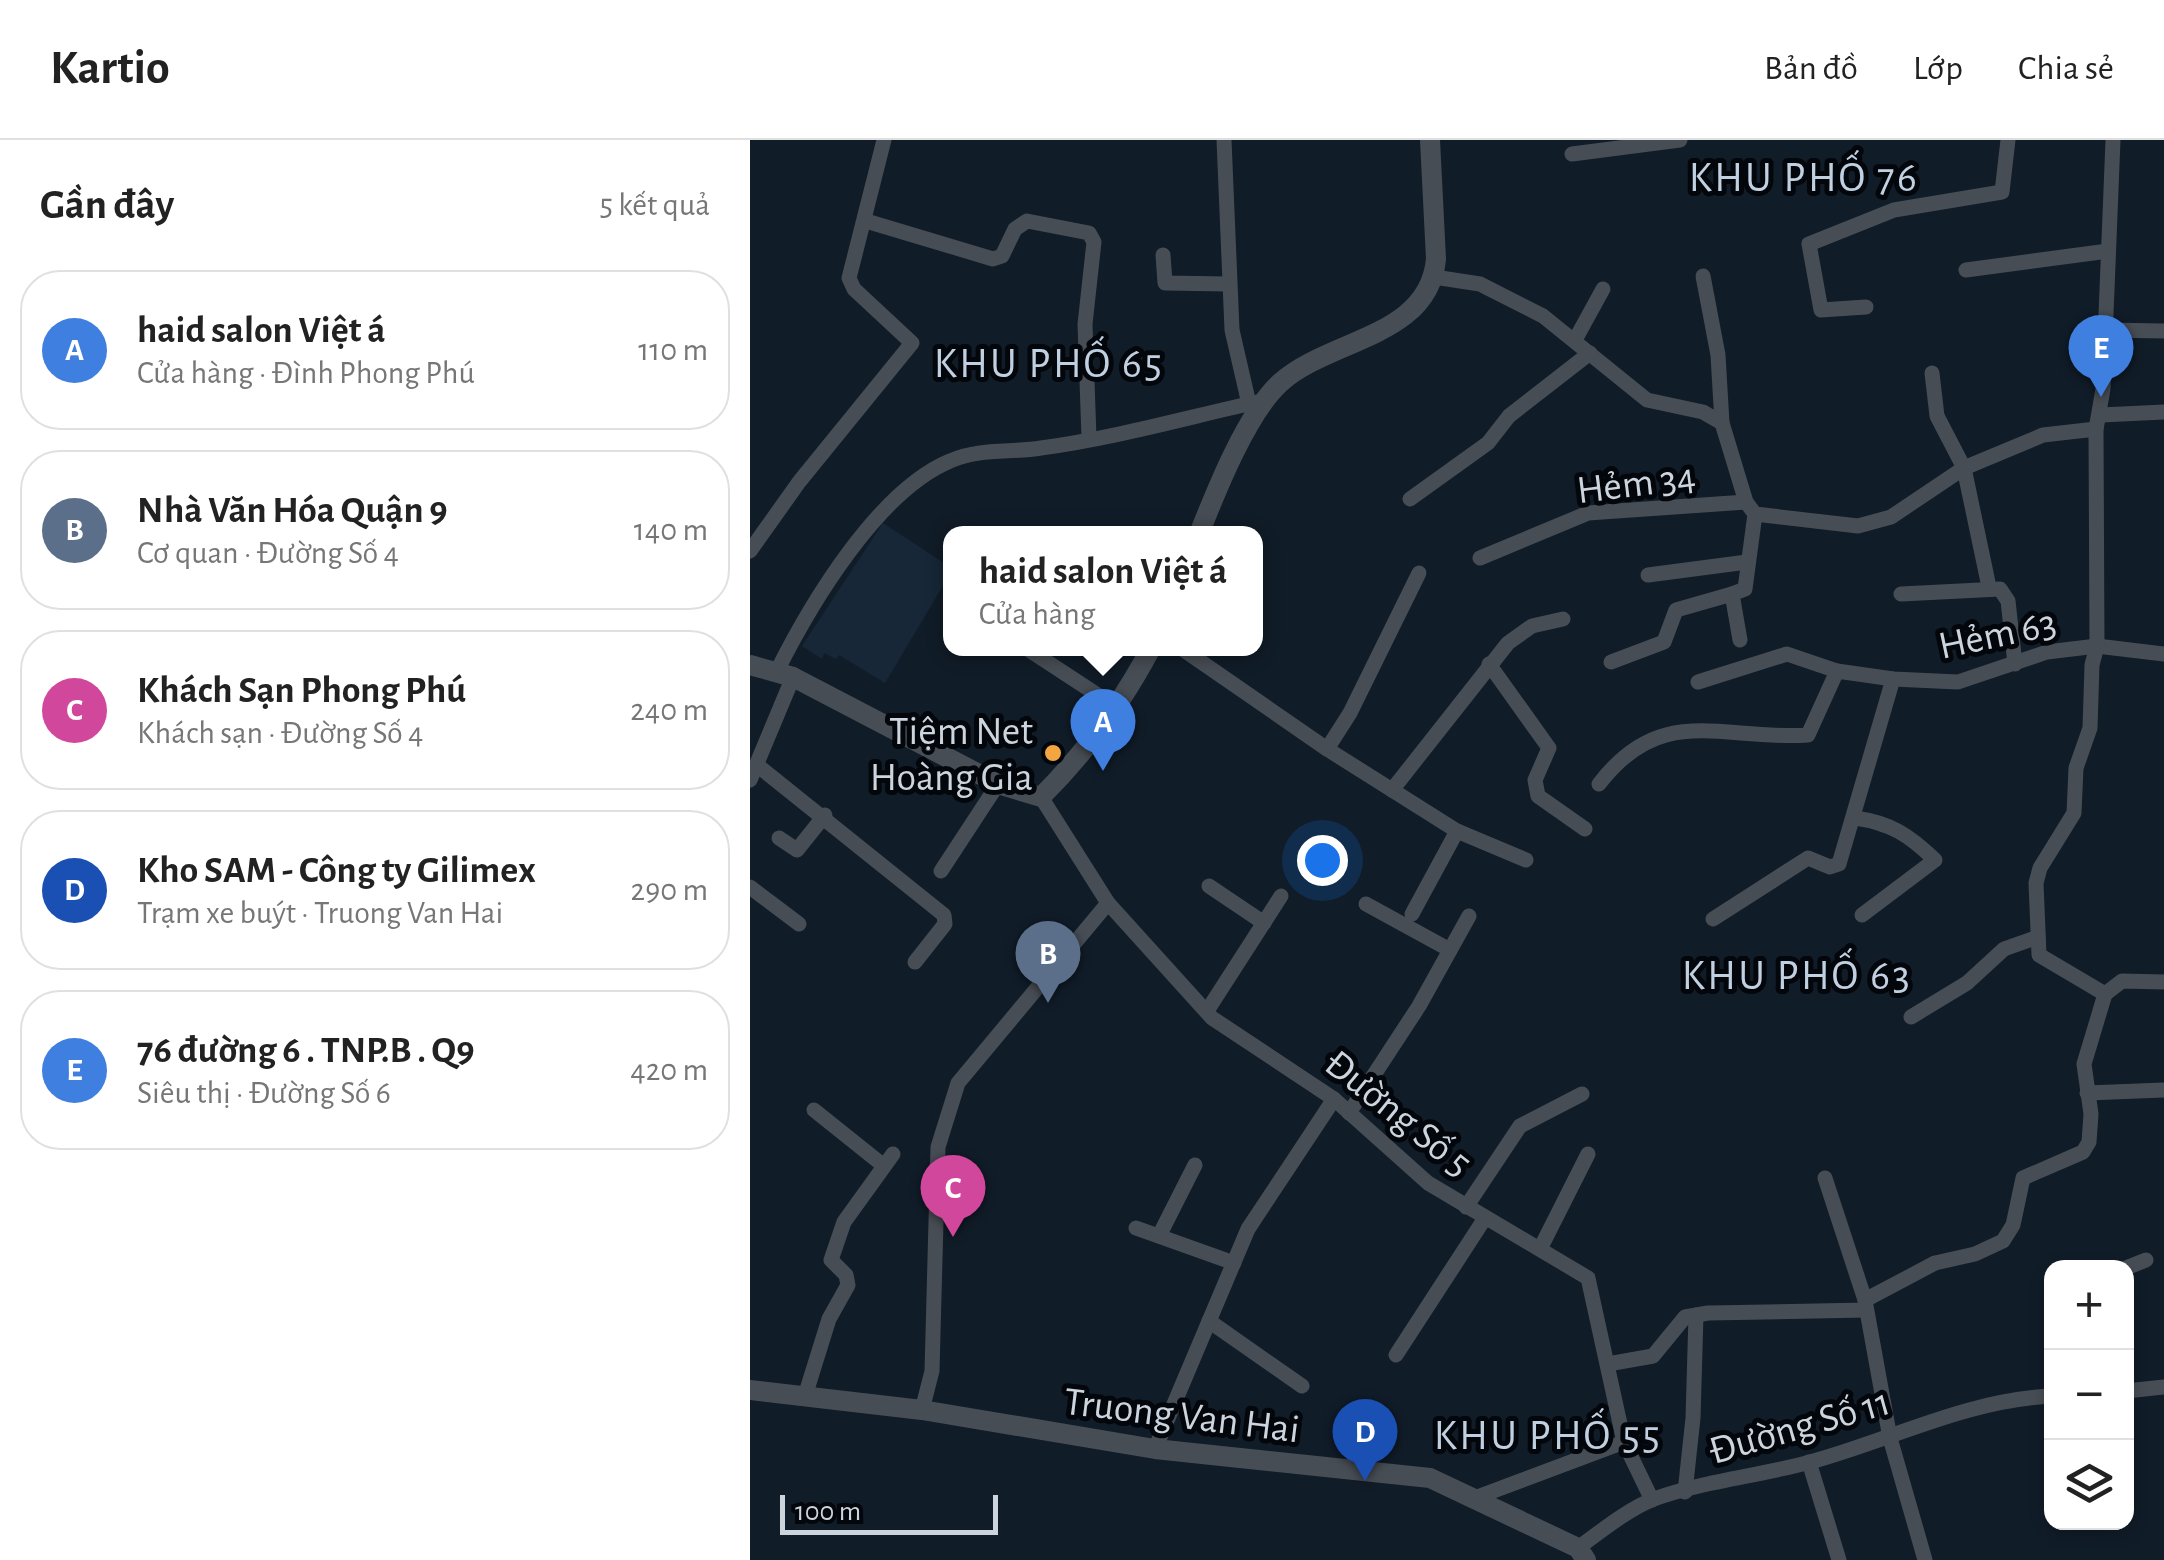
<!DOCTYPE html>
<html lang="vi">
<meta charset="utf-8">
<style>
:root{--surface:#fff;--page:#f2f2f2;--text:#222;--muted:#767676;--line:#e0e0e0;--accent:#7f5d2f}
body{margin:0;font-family:"Alegreya Sans",sans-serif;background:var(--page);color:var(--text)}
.controls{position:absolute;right:30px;bottom:30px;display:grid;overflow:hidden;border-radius:20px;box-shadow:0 5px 15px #0003}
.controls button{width:90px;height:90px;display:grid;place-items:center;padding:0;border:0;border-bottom:2px solid var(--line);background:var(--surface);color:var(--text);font:50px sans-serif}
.scale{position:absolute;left:30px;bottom:25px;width:218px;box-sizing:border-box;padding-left:10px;border:5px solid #ccd4dd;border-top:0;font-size:28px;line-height:35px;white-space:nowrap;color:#ccd4dd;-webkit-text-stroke:8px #03060b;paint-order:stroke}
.you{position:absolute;left:572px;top:720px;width:35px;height:35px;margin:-25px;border:8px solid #fff;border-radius:50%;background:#1a73e8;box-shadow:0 0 0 15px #1a73e833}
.badge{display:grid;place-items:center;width:65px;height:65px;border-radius:50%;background:var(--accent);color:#fff;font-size:32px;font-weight:700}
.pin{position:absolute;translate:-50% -82px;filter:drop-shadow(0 2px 5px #0008)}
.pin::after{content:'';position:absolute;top:52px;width:35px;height:30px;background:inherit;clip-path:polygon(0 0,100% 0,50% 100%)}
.popup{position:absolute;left:193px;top:386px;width:320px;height:130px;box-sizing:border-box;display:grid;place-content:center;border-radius:20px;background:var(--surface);filter:drop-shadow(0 2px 8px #0005);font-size:32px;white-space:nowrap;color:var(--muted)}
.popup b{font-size:38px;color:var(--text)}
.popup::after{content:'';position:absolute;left:50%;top:100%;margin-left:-20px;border:20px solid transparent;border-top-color:var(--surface)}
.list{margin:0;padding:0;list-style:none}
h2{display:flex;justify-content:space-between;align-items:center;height:130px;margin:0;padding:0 40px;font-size:42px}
h2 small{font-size:32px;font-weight:400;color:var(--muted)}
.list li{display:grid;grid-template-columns:65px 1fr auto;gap:30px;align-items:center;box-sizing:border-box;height:160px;margin:0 20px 20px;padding:0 20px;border:2px solid var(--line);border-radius:40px}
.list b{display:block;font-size:38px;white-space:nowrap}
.list p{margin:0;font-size:32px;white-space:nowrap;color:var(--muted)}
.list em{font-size:32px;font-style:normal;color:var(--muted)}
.icon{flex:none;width:55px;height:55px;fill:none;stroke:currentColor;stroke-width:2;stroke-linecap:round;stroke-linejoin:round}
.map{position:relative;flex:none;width:1414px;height:1420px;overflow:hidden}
header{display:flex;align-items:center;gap:60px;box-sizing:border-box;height:140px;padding:0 50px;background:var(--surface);border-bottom:2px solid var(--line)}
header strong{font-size:48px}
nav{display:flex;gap:55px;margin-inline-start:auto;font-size:35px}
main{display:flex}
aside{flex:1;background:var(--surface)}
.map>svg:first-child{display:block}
.built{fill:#172737}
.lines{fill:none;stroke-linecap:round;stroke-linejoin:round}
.minor{stroke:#474d54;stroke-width:15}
.tertiary{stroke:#474d54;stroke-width:20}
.poi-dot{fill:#f1a63f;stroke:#03060b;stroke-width:4}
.labels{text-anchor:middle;stroke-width:10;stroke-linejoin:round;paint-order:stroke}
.street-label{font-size:40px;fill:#ccd4dd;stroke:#03060b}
.poi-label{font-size:40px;fill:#ccd4dd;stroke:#03060b;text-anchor:end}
.neighbourhood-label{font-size:42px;letter-spacing:2.5px;fill:#c0d0e1;stroke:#03060b}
</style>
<header>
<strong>Kartio</strong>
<nav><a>Bản đồ</a><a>Lớp</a><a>Chia sẻ</a></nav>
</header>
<main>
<aside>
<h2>Gần đây<small>5 kết quả</small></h2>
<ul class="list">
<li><span class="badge" style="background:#3f7fe0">A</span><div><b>haid salon Việt á</b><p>Cửa hàng · Đình Phong Phú</p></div><em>110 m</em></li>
<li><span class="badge" style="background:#5c6f8a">B</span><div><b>Nhà Văn Hóa Quận 9</b><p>Cơ quan · Đường Số 4</p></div><em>140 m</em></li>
<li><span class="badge" style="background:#d1479c">C</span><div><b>Khách Sạn Phong Phú</b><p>Khách sạn · Đường Số 4</p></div><em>240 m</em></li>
<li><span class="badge" style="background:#1a4fb4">D</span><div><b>Kho SAM - Công ty Gilimex</b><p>Trạm xe buýt · Truong Van Hai</p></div><em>290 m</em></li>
<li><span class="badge" style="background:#3f7fe0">E</span><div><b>76 đường 6 . TNP.B . Q9</b><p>Siêu thị · Đường Số 6</p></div><em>420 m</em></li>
</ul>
</aside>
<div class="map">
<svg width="1414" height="1420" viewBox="0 0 1414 1420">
<rect width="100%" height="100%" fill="#101c28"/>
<polygon class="built" points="133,383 200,427 200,434 135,543 89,515 86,519 74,513 72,519 52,506"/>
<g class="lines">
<g class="minor">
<polyline points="474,0 482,190 499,264"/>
<polyline points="822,14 930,0"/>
<polyline points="116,81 243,119 252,116 265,89 277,81 339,93 344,102 335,184 339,298"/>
<polyline points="413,115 415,143 478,144"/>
<polyline points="1216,130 1358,111"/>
<polyline points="953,136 968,215 972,283"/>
<polyline points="684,137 730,144 793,176 897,260 953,272 972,283 996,362 1005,374 1108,386 1141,377 1214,328 1293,295 1346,289"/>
<polyline points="1116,167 1071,170 1059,104 1144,70 1252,52 1258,0"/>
<polyline points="1355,190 1414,191"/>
<polyline points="825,200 853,149"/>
<polyline points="1182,233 1187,276 1214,328 1239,447"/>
<polyline points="1351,275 1414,272"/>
<polyline points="660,359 738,303 759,276 840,213"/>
<polyline points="0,411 49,342 162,203 104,149 99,138 134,0"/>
<polyline points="730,418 838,373 996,362"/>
<polyline points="898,435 997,422"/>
<polyline points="1151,454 1250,449 1258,461 1265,524"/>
<polyline points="990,500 982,454 995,449 1005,374"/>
<polyline points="276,508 366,567"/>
<polyline points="431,508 577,609 707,691 662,774"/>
<polyline points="861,522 914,502 926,470 982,454"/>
<polyline points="739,524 799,608 785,640 788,656 835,689"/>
<path d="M27,531c34,-68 101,-180 173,-210 29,-13 60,-8 91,-13 75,-10 151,-32 225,-48"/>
<polyline points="948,542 1037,514 1087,531"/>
<polyline points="577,609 600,573 669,433"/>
<polyline points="7,625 194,775 195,784 165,822"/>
<polyline points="0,640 43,537"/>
<path d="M849,644c63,-82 122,-43 209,-49l29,-64 56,8 65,3 89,-30 50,-6 67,8"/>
<polyline points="642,650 758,503 782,486 813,479"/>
<polyline points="291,657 358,763 462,878 584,959 678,1043 838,1138 874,1302 902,1360"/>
<path d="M1105,678c36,5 54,17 80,42l-73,55"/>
<polyline points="707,691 776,720"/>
<polyline points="29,698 47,710 75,675"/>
<polyline points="191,731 248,644"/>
<polyline points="459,746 514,783"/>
<polyline points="0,747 49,784"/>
<polyline points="616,764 700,810"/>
<polyline points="963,779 1058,718 1080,727 1089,724 1143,539"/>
<polyline points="1355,854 1372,841 1414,842"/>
<polyline points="457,871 531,756"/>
<polyline points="1161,877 1217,843 1254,809 1288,797"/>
<polyline points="1337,953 1414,950"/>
<polyline points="64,970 134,1026"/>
<polyline points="599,973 669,866 719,776"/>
<polyline points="1075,1038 1115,1160"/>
<polyline points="716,1067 770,986 832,954"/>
<polyline points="386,1088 484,1123"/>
<polyline points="409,1096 445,1025"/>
<polyline points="791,1107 838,1014"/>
<polyline points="1376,1128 1396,1120"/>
<polyline points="459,1181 552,1246"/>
<polyline points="646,1215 735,1078"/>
<polyline points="858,1224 903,1216 935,1177 958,1173 1116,1170"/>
<polyline points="1376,1251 1414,1247"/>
<polyline points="55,1256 79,1179 98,1145 96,1135 81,1120 94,1082 143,1014"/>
<polyline points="172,1270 182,1231 188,1007 208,943 358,763"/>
<polyline points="405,1309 498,1089 584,959"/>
<polyline points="1059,1322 1089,1420"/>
<polyline points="935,1352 943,1278 946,1175"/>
<polyline points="722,1359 874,1302"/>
<path d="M828,1408c22,-16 50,-39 76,-49 50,-18 106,-23 156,-37 81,-22 156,-62 242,-66"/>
<polyline points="1175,1420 1140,1298 1115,1160 1185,1123 1225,1114 1253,1101 1263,1085 1273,1038 1333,1012 1339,1002 1341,974 1334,924 1355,854 1289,815 1286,743 1290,728 1324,673 1326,628 1340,588 1342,525 1347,506 1346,289 1353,249 1363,0"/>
</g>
<g class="tertiary">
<path d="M449,394c17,-43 48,-121 81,-151 50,-45 149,-45 156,-124l-6,-119"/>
<path d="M0,525l43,12 205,107 43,13c44,-44 81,-94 110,-149"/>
<polyline points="0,1250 172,1270 405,1309 680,1338 828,1408 836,1420"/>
</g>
</g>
<circle class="poi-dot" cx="303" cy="613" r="10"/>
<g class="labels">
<g class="street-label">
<text transform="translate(886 342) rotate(-7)" y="14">Hẻm 34</text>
<text transform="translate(1247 493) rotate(-12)" y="14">Hẻm 63</text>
<text transform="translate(649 972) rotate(39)" y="14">Đường Số 5</text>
<text transform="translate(432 1274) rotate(7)" y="14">Truong Van Hai</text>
<text transform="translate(1049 1285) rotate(-16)" y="14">Đường Số 11</text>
</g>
<g class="poi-label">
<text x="283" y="604">Tiệm Net<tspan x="283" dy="46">Hoàng Gia</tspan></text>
</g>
<g class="neighbourhood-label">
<text x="1054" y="51">KHU PHỐ 76</text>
<text x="299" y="237">KHU PHỐ 65</text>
<text x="1047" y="849">KHU PHỐ 63</text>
<text x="798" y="1309">KHU PHỐ 55</text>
</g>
</g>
</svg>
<div class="controls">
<button>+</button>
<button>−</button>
<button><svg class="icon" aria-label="layers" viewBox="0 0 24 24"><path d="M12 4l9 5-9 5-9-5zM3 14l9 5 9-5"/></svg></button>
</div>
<div class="scale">100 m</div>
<div class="you"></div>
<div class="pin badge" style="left:353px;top:631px;background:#3f7fe0">A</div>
<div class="popup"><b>haid salon Việt á</b>Cửa hàng</div>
<div class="pin badge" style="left:298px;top:863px;background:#5c6f8a">B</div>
<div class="pin badge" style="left:203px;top:1097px;background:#d1479c">C</div>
<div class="pin badge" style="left:615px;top:1341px;background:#1a4fb4">D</div>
<div class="pin badge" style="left:1351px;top:257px;background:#3f7fe0">E</div>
</div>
</main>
